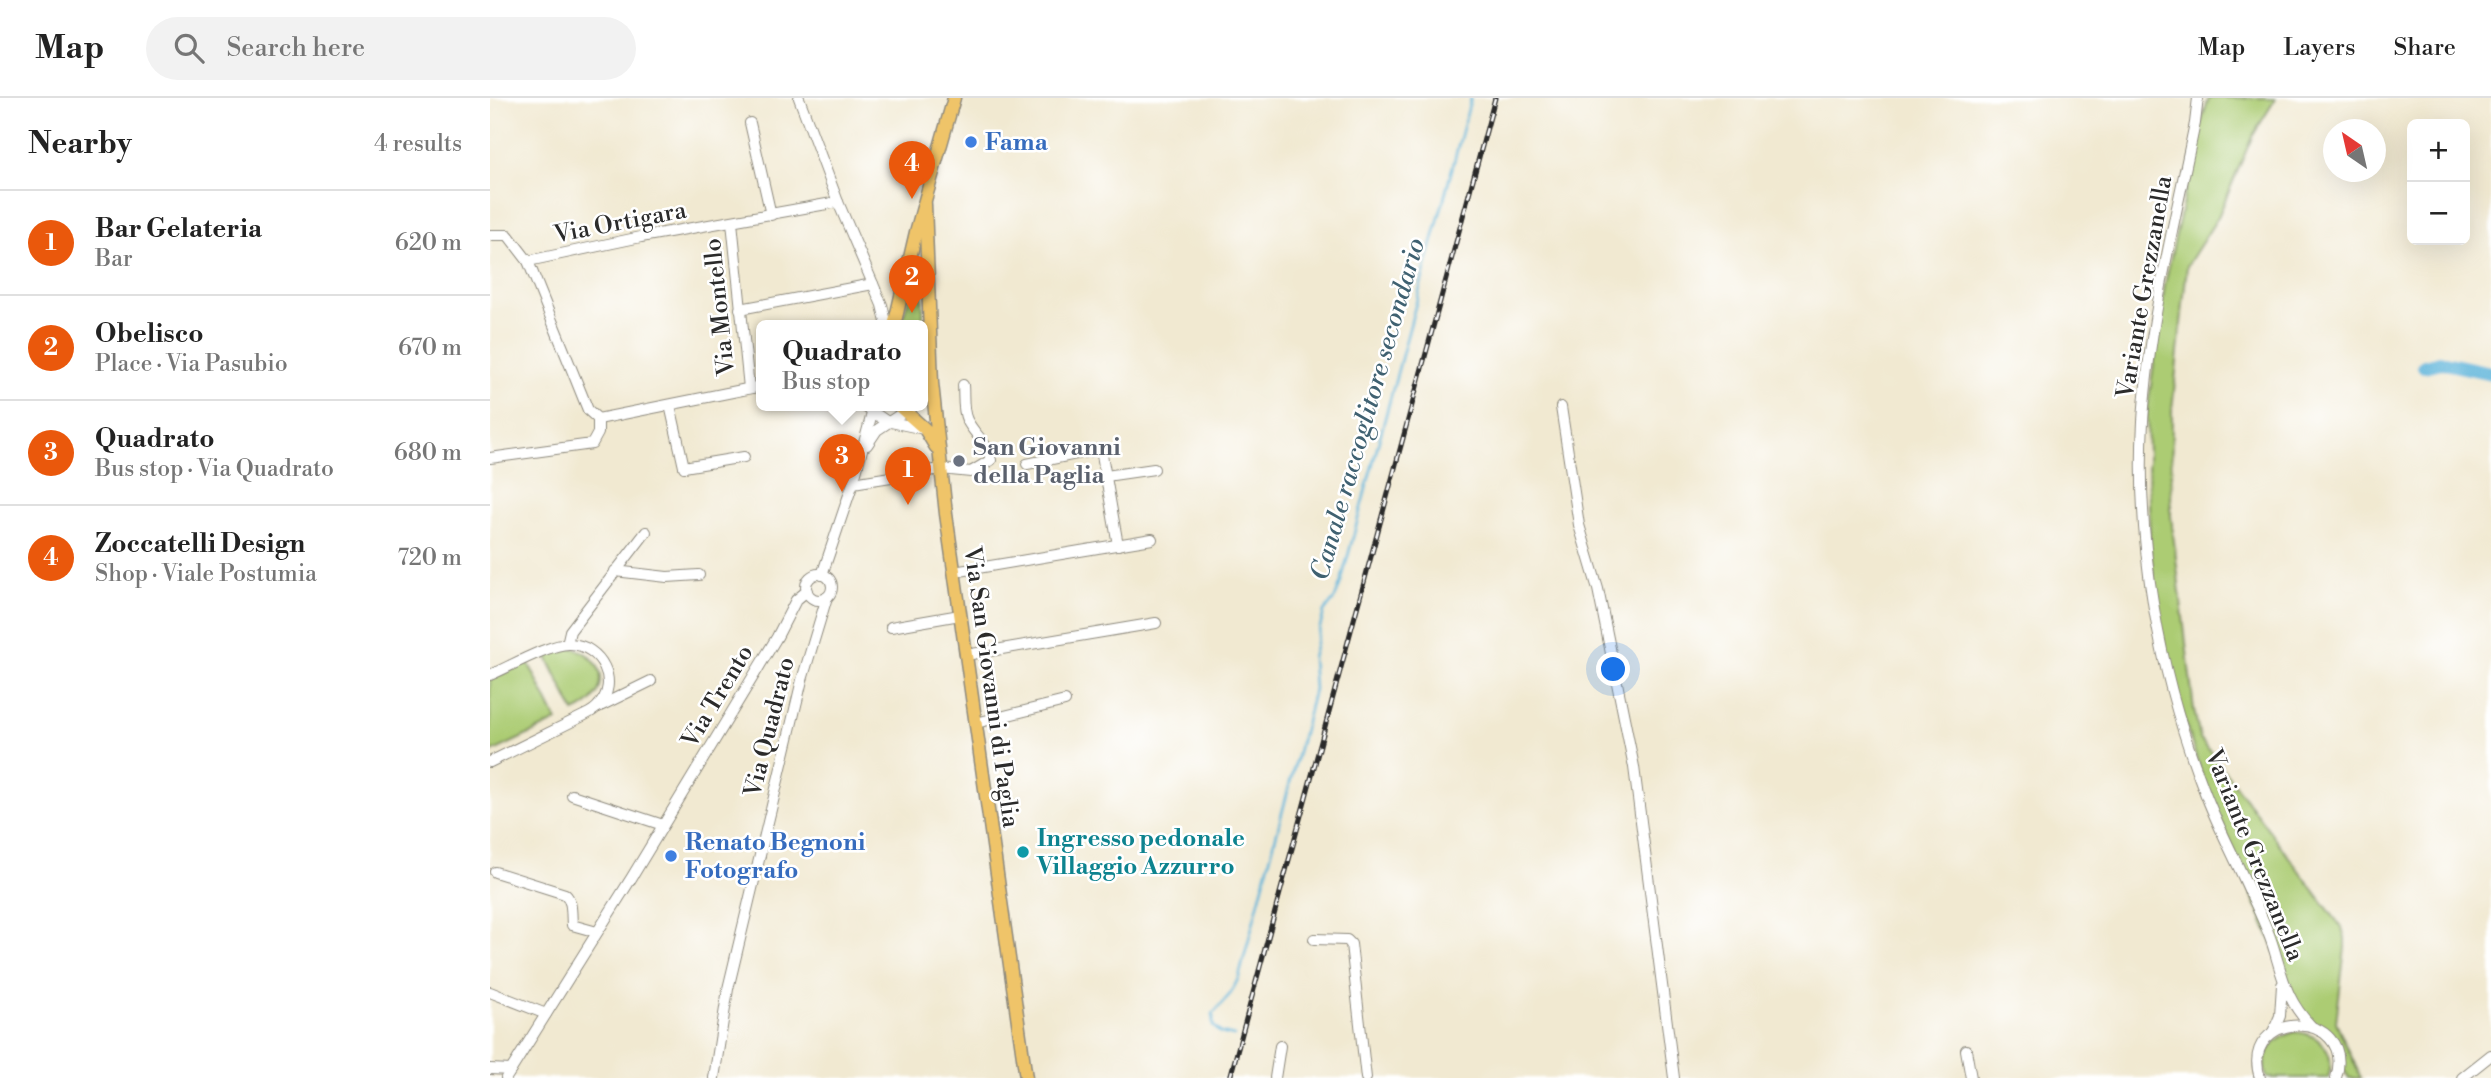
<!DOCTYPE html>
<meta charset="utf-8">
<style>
:root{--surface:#fff;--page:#f2f2f2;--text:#222;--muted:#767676;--line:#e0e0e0;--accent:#ea580c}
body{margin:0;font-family:"Libre Bodoni",serif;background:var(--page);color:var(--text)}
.controls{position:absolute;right:21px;top:21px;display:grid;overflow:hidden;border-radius:10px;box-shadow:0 7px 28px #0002}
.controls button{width:63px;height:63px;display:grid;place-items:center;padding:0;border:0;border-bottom:2px solid var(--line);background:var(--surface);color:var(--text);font:35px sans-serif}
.compass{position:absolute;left:1833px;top:21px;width:63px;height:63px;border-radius:50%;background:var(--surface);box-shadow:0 7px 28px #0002;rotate:326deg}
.you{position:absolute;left:1124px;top:572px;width:24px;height:24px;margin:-18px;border:5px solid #fff;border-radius:50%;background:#1a73e8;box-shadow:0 0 0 10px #1a73e833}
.badge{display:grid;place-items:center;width:46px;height:46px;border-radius:50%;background:var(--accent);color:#fff;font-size:23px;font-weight:700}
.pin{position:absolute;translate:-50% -58px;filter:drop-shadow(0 2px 4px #0008)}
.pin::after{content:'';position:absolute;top:37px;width:24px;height:21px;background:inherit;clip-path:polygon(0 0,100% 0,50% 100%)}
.popup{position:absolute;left:266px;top:222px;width:172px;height:91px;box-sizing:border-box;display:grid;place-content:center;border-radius:10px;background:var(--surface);filter:drop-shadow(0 2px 5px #0005);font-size:23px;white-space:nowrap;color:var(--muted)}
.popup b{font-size:26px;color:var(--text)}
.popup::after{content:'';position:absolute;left:50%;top:100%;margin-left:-14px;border:14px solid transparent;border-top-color:var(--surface)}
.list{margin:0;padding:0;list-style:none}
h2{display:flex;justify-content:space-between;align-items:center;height:91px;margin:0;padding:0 28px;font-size:30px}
h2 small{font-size:23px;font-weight:400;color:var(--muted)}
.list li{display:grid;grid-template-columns:46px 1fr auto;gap:21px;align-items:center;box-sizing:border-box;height:105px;padding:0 28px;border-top:2px solid var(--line)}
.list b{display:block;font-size:26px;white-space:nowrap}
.list p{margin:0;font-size:23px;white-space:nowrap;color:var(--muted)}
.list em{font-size:23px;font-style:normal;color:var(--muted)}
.icon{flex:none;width:38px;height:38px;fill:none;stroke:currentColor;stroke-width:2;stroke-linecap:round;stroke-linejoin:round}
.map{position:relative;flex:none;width:2001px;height:980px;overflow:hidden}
header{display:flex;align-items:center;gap:42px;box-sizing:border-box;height:98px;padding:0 35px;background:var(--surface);border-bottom:2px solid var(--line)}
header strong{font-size:33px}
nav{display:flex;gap:38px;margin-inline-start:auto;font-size:24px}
.search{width:490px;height:63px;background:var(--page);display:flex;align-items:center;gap:18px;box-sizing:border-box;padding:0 24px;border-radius:38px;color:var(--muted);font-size:26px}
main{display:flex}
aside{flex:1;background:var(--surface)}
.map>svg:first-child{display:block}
.green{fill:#accc73;stroke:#6c7c4f;stroke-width:2}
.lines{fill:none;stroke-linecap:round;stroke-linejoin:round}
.stream{stroke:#5cb3d9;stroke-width:2.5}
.river{stroke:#5cb3d9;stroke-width:14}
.minor-casing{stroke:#8e8a7e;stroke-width:12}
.major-casing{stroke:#8e8a7e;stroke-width:15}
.minor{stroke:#fff;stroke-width:10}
.major{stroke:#efc469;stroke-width:12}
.rail-casing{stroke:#2b2b2b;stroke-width:5}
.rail{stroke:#fff;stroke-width:2.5;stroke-dasharray:8;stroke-linecap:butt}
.shop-dot{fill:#3f7fe0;stroke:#fff;stroke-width:2.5}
.worship-dot{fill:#6b7280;stroke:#fff;stroke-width:2.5}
.culture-dot{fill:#0f9aa8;stroke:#fff;stroke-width:2.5}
.labels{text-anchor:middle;stroke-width:5;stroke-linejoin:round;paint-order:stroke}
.shop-label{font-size:24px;font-weight:bold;fill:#366cbe;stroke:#fff;text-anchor:start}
.street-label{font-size:24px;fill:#2b2b2b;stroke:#fff}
.worship-label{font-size:24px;font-weight:bold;fill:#5b616d;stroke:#fff;text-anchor:start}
.culture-label{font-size:24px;font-weight:bold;fill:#0d838f;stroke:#fff;text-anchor:start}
.water-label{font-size:26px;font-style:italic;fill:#3f6171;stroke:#fff}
</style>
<header>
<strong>Map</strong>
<div class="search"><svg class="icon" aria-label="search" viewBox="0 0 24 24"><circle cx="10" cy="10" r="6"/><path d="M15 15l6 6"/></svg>Search here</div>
<nav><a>Map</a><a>Layers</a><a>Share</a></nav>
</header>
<main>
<aside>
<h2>Nearby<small>4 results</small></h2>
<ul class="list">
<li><span class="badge">1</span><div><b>Bar Gelateria</b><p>Bar</p></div><em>620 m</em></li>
<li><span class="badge">2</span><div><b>Obelisco</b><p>Place · Via Pasubio</p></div><em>670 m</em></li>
<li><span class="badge">3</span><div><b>Quadrato</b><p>Bus stop · Via Quadrato</p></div><em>680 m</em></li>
<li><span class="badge">4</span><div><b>Zoccatelli Design</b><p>Shop · Viale Postumia</p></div><em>720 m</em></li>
</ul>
</aside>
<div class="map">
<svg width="2001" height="980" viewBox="0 0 2001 980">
<rect width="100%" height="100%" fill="#fff"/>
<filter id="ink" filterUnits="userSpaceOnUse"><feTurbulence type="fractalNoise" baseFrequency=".0143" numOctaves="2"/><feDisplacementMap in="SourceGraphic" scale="14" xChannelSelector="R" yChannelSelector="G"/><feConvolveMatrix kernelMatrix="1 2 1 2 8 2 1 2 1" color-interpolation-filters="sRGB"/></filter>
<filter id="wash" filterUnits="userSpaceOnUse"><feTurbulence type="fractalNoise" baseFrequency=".00686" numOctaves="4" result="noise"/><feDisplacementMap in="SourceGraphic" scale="28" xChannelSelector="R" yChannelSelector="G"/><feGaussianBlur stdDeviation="1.57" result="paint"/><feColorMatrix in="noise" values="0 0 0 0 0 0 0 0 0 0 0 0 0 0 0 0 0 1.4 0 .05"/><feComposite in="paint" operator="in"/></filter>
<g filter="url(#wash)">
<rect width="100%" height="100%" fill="#f1e9d1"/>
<g class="green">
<polygon points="1719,0 1786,0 1762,39 1728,119 1697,168 1682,312 1681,418 1704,612 1710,640 1852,830 1855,840 1855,850 1846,924 1871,980 1859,980 1854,972 1849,952 1812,916 1714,684 1681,580 1667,510 1660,448 1657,315 1675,186 1709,31"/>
<polygon points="428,174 431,176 435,256 433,259 432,228 411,228 425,176"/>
<path d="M80,549c39,10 42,50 4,65l-28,-57z"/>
<polygon points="38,564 67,623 0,655 0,581"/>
<path d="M1804,934c25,1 43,20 34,46h-61c-8,-22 6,-39 27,-46z"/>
</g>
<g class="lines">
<polyline class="stream" points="744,938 731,935 723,928 723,916 741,895 749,879 818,616 824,591 822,560 834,514 845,500 851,484 981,0"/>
<polyline class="river" points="1934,268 1950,264 2001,275"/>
</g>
</g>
<g filter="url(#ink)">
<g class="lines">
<defs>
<g id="minor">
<polyline points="309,0 348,104 392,207 397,228"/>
<path d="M1708,0l-3,25c-20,98 -46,198 -52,298 -7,125 16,253 61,369 13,35 31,68 46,102 8,17 17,35 23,54 10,32 13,54 38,80"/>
<polyline points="260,25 281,117"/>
<polyline points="242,124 259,290"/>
<polyline points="0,137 18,137 38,163 151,139 348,104"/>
<polyline points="38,163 98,312 108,321 272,288"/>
<polyline points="250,211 383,186"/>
<path d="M432,267c11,11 14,24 0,35"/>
<polyline points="180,307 194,369 254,359"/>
<polyline points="374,308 396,323 434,331"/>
<polyline points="1071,309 1089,427 1108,491 1144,669 1184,980"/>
<polyline points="377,347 387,332 423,308"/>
<polyline points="0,360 102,346 108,335 108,321"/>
<polyline points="537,366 611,351 628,447"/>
<polyline points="616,378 664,371"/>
<path d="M363,385l88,-14 30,3 20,-12c-4,-19 -16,-24 -24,-40 -5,-10 -3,-24 -4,-35"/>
<polyline points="125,473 177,479 209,477"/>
<polyline points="464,474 662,441"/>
<circle cx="329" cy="489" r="13"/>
<polyline points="332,477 363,385 384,308"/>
<polyline points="401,529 470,517"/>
<polyline points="77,546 80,533 156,434"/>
<polyline points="476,557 666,525"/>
<path d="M0,577c19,-8 61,-32 80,-31 31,1 51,39 28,62 -3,4 -9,7 -13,9l-95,47"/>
<polyline points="108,609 161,583"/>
<polyline points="486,625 575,603"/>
<polyline points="82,697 173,727"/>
<path d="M5,774l70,22c8,7 6,20 7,31l25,7"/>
<polyline points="824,841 857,842 861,846 876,980"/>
<polyline points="0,894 56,916"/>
<polyline points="1783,934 1790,918 1792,887"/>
<polyline points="1476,952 1481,980"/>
<polyline points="0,971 21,972"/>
<polyline points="16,980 142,779 287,539 306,502 317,493"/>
<polyline points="224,980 238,891 312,582 337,499"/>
<polyline points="785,980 790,948"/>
<path d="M1770,980c-22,-69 97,-71 76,0"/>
<polyline points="1972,980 2001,957"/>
</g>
<g id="major">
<polyline points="435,106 442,285 456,416 536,980"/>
<polyline points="404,228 426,134 464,0"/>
<polyline points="409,308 435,331 446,349"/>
</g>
</defs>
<use href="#minor" class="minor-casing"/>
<use href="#major" class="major-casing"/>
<use href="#minor" class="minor"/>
<use href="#major" class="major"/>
<defs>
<polyline id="rail" points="740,980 1005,0"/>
</defs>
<use href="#rail" class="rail-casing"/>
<use href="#rail" class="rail"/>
</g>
</g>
<g class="shop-dot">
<circle cx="481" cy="44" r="7"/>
<circle cx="181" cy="758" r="7"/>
</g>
<circle class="worship-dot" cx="469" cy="363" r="7"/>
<circle class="culture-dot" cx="533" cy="754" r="7"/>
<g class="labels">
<g class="shop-label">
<text x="495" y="52">Fama</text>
<text x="195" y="752">Renato Begnoni<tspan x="195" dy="28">Fotografo</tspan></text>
</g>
<g class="street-label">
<text transform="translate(130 124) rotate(-11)" y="8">Via Ortigara</text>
<text transform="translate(1654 189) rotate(-80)" y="8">Variante Grezzanella</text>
<text transform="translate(229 209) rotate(-96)" y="8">Via Montello</text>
<text transform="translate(502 589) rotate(82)" y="8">Via San Giovanni di Paglia</text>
<text transform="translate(227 598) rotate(-59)" y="8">Via Trento</text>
<text transform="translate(279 629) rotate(-76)" y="8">Via Quadrato</text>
<text transform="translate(1765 757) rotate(68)" y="8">Variante Grezzanella</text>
</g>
<g class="worship-label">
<text x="483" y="357">San Giovanni<tspan x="483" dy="28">della Paglia</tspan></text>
</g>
<g class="culture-label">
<text x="547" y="748">Ingresso pedonale<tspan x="547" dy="28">Villaggio Azzurro</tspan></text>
</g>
<g class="water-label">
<text transform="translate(877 311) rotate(-74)" y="9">Canale raccoglitore secondario</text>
</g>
</g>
</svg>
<div class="controls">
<button>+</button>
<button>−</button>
</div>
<svg class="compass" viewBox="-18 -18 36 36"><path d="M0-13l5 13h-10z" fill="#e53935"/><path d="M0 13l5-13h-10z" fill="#767676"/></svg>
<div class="you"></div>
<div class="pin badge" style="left:418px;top:407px">1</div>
<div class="pin badge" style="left:422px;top:215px">2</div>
<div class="pin badge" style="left:352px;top:394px">3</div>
<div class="popup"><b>Quadrato</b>Bus stop</div>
<div class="pin badge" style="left:422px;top:101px">4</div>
</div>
</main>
